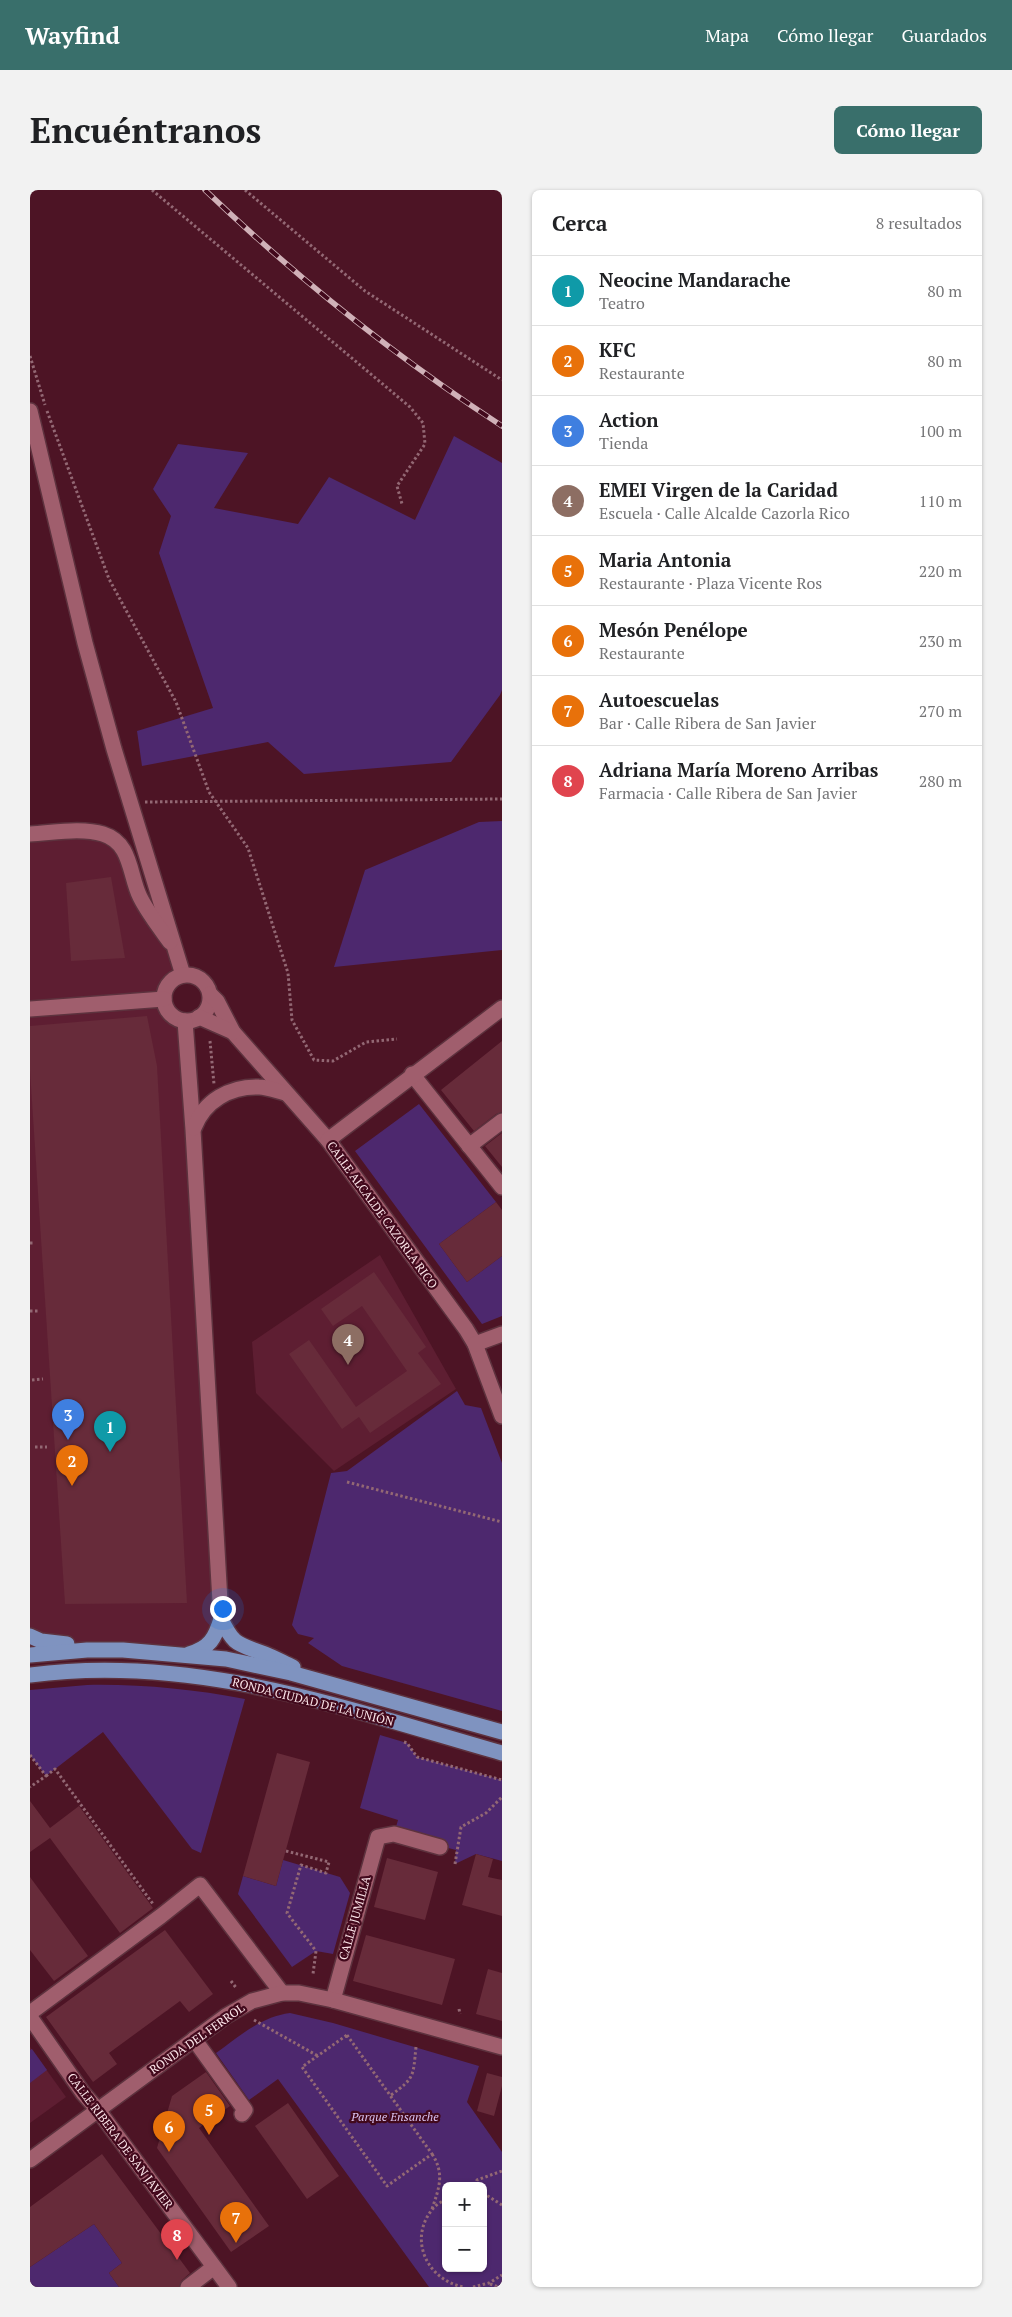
<!DOCTYPE html>
<html lang="es">
<meta charset="utf-8">
<style>
:root{--surface:#fff;--page:#f2f2f2;--text:#202124;--muted:#757577;--line:#e0e0e0;--accent:#396f6b}
body{margin:0;font-family:"PT Serif",serif;background:var(--page);color:var(--text)}
.controls{position:absolute;right:15px;bottom:15px;display:grid;overflow:hidden;border-radius:8px;box-shadow:0 1px 4px #0004}
.controls button{width:45px;height:45px;display:grid;place-items:center;padding:0;border:0;border-bottom:1px solid var(--line);background:var(--surface);color:var(--text);font:25px sans-serif}
.you{position:absolute;left:192px;top:1418px;width:18px;height:18px;margin:-12px;border:4px solid #fff;border-radius:50%;background:#1a73e8;box-shadow:0 0 0 8px #1a73e833}
.badge{display:grid;place-items:center;width:32px;height:32px;border-radius:50%;background:var(--accent);color:#fff;font-size:16px;font-weight:700}
.pin{position:absolute;translate:-50% -41px;filter:drop-shadow(0 1px 2px #0008)}
.pin::after{content:'';position:absolute;top:26px;width:18px;height:15px;background:inherit;clip-path:polygon(0 0,100% 0,50% 100%)}
.list{margin:0;padding:0;list-style:none}
h2{display:flex;justify-content:space-between;align-items:center;height:65px;margin:0;padding:0 20px;font-size:21px}
h2 small{font-size:16px;font-weight:400;color:var(--muted)}
.list li{display:grid;grid-template-columns:32px 1fr auto;gap:15px;align-items:center;box-sizing:border-box;height:70px;padding:0 20px;border-top:1px solid var(--line)}
.list b{display:block;font-size:19px;white-space:nowrap}
.list p{margin:0;font-size:16px;white-space:nowrap;color:var(--muted)}
.list em{font-size:16px;font-style:normal;color:var(--muted)}
.map{position:relative;flex:none;width:472px;height:2097px;overflow:hidden;border-radius:8px}
header{display:flex;align-items:center;gap:30px;box-sizing:border-box;height:70px;padding:0 25px;background:var(--accent);color:#fff}
header strong{font-size:24px}
nav{display:flex;gap:28px;margin-inline-start:auto;font-size:18px}
.intro{display:flex;align-items:center;justify-content:space-between;box-sizing:border-box;height:120px;padding:0 30px}
h1{margin:0;font-size:35px}
.button{padding:12px 22px;border-radius:8px;background:var(--accent);color:#fff;font-size:18px;font-weight:700}
main{display:flex;gap:30px;padding:0 30px}
aside{flex:1;background:var(--surface);border-radius:8px;box-shadow:0 1px 4px #0004}
.map>svg:first-child{display:block}
.built{fill:#5e1e32}
.green{fill:#4d286e;fill-rule:evenodd}
.building{fill:#672b3a}
.lines{fill:none;stroke-linecap:round;stroke-linejoin:round}
.minor-casing{stroke:#5d323e;stroke-width:18}
.major-casing{stroke:#5d323e;stroke-width:18}
.path{stroke:#936874;stroke-width:3;stroke-dasharray:2.5 2.5;stroke-linecap:butt}
.minor{stroke:#a05e6d;stroke-width:15}
.major{stroke:#7f93c0;stroke-width:15}
.rail-casing{stroke:#d0b1b8;stroke-width:5.5}
.rail{stroke:#42091c;stroke-width:4;stroke-dasharray:11;stroke-linecap:butt}
.labels{text-anchor:middle;stroke-width:4.5;stroke-linejoin:round;paint-order:stroke}
.street-label{font-size:12px;fill:#fce5e9;stroke:#42091c}
.park-label{font-size:12px;font-style:italic;fill:#dac4f3;stroke:#42091c}
</style>
<header>
<strong>Wayfind</strong>
<nav><a>Mapa</a><a>Cómo llegar</a><a>Guardados</a></nav>
</header>
<div class="intro"><h1>Encuéntranos</h1><a class="button">Cómo llegar</a></div>
<main>
<div class="map">
<svg width="472" height="2097" viewBox="0 0 472 2097">
<rect width="100%" height="100%" fill="#4d1425"/>
<g class="built">
<polygon points="51,642 89,654 153,784 142,791 137,797 136,814 139,821 149,829 191,1429 169,1461 16,1452 0,1446 0,644"/>
<polygon points="350,1065 426,1199 304,1281 226,1203 222,1152"/>
<polygon points="0,1857 36,1907 0,1933"/>
</g>
<g class="green">
<polygon points="424,246 472,273 472,500 470,505 421,572 274,584 238,552 112,576 107,541 183,518 129,363 141,326 123,299 148,254 218,263 184,318 268,334 299,287 385,330"/>
<polygon points="472,631 472,760 304,777 335,680 449,632"/>
<polygon points="389,914 466,1012 409,1054 437,1092 472,1066 472,1126 452,1134 325,961"/>
<polygon points="427,1201 435,1215 451,1218 472,1273 472,1521 312,1476 278,1453 284,1448 268,1444 262,1435 301,1283 317,1281"/>
<path d="M57,1495c53,-1 105,4 158,14l-44,154 -9,-4 -89,-117 -57,44 -16,-21v-65z"/>
<polygon points="350,1545 377,1553 387,1567 472,1590 472,1671 446,1664 425,1674 426,1660 364,1644 368,1630 330,1618"/>
<polygon points="253,1670 310,1687 320,1703 303,1764 286,1761 262,1777 208,1704 213,1686 246,1696"/>
<path d="M260,1823l43,10 146,43 -12,36 35,50v135h-73l-151,-208 -29,21 -33,-47c24,-17 44,-36 74,-40zM416,1996h37v82h-37z"/>
<polygon points="2,1859 17,1880 0,1893 0,1860"/>
<polygon points="64,2034 92,2073 79,2083 89,2097 0,2097 0,2077"/>
</g>
<g class="building">
<polygon points="81,687 95,768 41,771 36,693"/>
<polygon points="117,826 127,876 157,1413 35,1414 0,881 0,836"/>
<polygon points="472,851 472,922 466,924 444,941 411,900"/>
<polygon points="472,943 472,977 455,956"/>
<polygon points="466,1012 472,1020 472,1066 437,1092 409,1054"/>
<polygon points="344,1082 396,1157 388,1163 411,1194 340,1243 329,1227 312,1239 259,1164 279,1150 326,1217 377,1181 332,1116 303,1136 291,1119"/>
<polygon points="247,1563 280,1572 246,1696 213,1686"/>
<polygon points="0,1611 20,1638 49,1616 123,1718 90,1743 20,1648 0,1662"/>
<polygon points="446,1664 463,1669 458,1687 472,1690 472,1726 432,1715"/>
<polygon points="357,1668 408,1682 395,1730 344,1717"/>
<polygon points="0,1687 58,1766 24,1791 0,1760"/>
<polygon points="135,1740 183,1804 159,1822 150,1811 79,1863 87,1874 63,1892 16,1827"/>
<polygon points="336,1745 425,1769 412,1815 323,1791"/>
<polygon points="458,1779 472,1783 472,1831 446,1824"/>
<polygon points="176,1882 200,1916 169,1938 239,2036 201,2062 127,1958 142,1906"/>
<polygon points="457,1883 472,1887 472,1896 464,1926 447,1921"/>
<polygon points="258,1913 309,1986 277,2009 225,1936"/>
<polygon points="72,1964 160,2083 152,2090 149,2097 89,2097 79,2083 92,2073 64,2034 0,2077 0,2017"/>
</g>
<g class="lines">
<defs>
<g id="minor">
<polyline points="0,221 55,453 84,559 153,785"/>
<path d="M0,644c22,-1 51,-7 73,0 29,9 26,41 37,63 8,16 19,30 30,45"/>
<circle cx="157" cy="808" r="23"/>
<polyline points="180,804 187,811 203,842 298,950 436,1139 445,1154 472,1226"/>
<polyline points="0,819 134,809"/>
<polyline points="169,827 203,842"/>
<polyline points="155,831 163,940 191,1429"/>
<polyline points="382,884 472,997"/>
<path d="M164,938c10,-27 36,-42 65,-41 8,0 18,4 26,6"/>
<polyline points="298,950 472,818"/>
<polyline points="439,956 472,931"/>
<polyline points="445,1154 472,1144"/>
<polyline points="303,1810 348,1647 364,1644 410,1657"/>
<polyline points="0,1823 131,1726 170,1695 252,1803"/>
<polyline points="0,1827 53,1903 68,1920 199,2097"/>
<polyline points="164,1849 215,1920 212,1924"/>
<polyline points="0,1970 196,1826 222,1811 252,1803 269,1803 303,1810 472,1857"/>
<polyline points="158,2097 184,2077"/>
</g>
<g id="major">
<path d="M191,1429c14,28 16,24 44,35 10,4 19,9 28,13"/>
<polyline points="0,1446 11,1451 37,1454"/>
<path d="M159,1464c21,-6 26,-16 32,-35"/>
<polyline points="0,1465 57,1460 93,1460 196,1469 261,1483 472,1542"/>
<path d="M0,1485c164,-22 317,34 472,78"/>
</g>
</defs>
<use href="#minor" class="minor-casing"/>
<use href="#major" class="major-casing"/>
<g class="path">
<polyline points="122,0 380,217 393,233 395,254 367,296 372,314"/>
<polyline points="215,0 335,101 472,190"/>
<polyline points="0,1 1,0"/>
<polyline points="0,166 15,215"/>
<polyline points="17,221 79,389 146,512 179,602 218,658 258,783 262,830 284,870 303,871 336,852 367,849"/>
<polyline points="115,612 472,609"/>
<polyline points="180,851 184,894"/>
<polyline points="0,1053 5,1053"/>
<polyline points="0,1121 9,1121"/>
<polyline points="2,1190 13,1189"/>
<polyline points="5,1257 17,1257"/>
<polyline points="317,1292 472,1332"/>
<polyline points="374,1552 377,1553 387,1567 472,1590"/>
<polyline points="0,1565 16,1586 0,1597"/>
<polyline points="16,1586 25,1579 123,1714"/>
<polyline points="256,1661 299,1672 296,1683 271,1675 257,1723 286,1761 283,1784"/>
<polyline points="425,1674 431,1637 456,1623 472,1607"/>
<polyline points="201,1791 207,1799"/>
<polyline points="429,1819 430,1824"/>
<polyline points="224,1830 288,1866"/>
<polygon points="317,1845 402,1964 357,1996 272,1877"/>
<path d="M361,1905c24,-17 22,-19 25,-48"/>
<polyline points="446,1996 447,1990 472,1981"/>
<polyline points="453,2003 472,2015"/>
<path d="M416,2009c-5,3 -12,7 -15,12 -23,31 -2,70 33,76"/>
<path d="M402,2019c7,-21 13,-35 0,-55"/>
<polyline points="460,2094 469,2097"/>
<polyline points="443,2097 459,2093 472,2085"/>
</g>
<use href="#minor" class="minor"/>
<use href="#major" class="major"/>
<defs>
<path id="rail" d="M175,0c92,88 191,167 297,236"/>
</defs>
<use href="#rail" class="rail-casing"/>
<use href="#rail" class="rail"/>
</g>
<g class="labels">
<g class="street-label">
<text transform="translate(352 1025) rotate(54)" y="4">CALLE ALCALDE CAZORLA RICO</text>
<text transform="translate(283 1512) rotate(14)" y="4">RONDA CIUDAD DE LA UNIÓN</text>
<text transform="translate(325 1728) rotate(-74)" y="4">CALLE JUMILLA</text>
<text transform="translate(167 1849) rotate(-35)" y="4">RONDA DEL FERROL</text>
<text transform="translate(90 1951) rotate(53)" y="4">CALLE RIBERA DE SAN JAVIER</text>
</g>
<g class="park-label">
<text x="365" y="1931">Parque Ensanche</text>
</g>
</g>
</svg>
<div class="controls">
<button>+</button>
<button>−</button>
</div>
<div class="you"></div>
<div class="pin badge" style="left:80px;top:1262px;background:#0f9aa8">1</div>
<div class="pin badge" style="left:42px;top:1296px;background:#e8710a">2</div>
<div class="pin badge" style="left:38px;top:1250px;background:#3f7fe0">3</div>
<div class="pin badge" style="left:318px;top:1175px;background:#8d6e63">4</div>
<div class="pin badge" style="left:179px;top:1945px;background:#e8710a">5</div>
<div class="pin badge" style="left:139px;top:1962px;background:#e8710a">6</div>
<div class="pin badge" style="left:206px;top:2053px;background:#e8710a">7</div>
<div class="pin badge" style="left:147px;top:2070px;background:#e0444e">8</div>
</div>
<aside>
<h2>Cerca<small>8 resultados</small></h2>
<ul class="list">
<li><span class="badge" style="background:#0f9aa8">1</span><div><b>Neocine Mandarache</b><p>Teatro</p></div><em>80 m</em></li>
<li><span class="badge" style="background:#e8710a">2</span><div><b>KFC</b><p>Restaurante</p></div><em>80 m</em></li>
<li><span class="badge" style="background:#3f7fe0">3</span><div><b>Action</b><p>Tienda</p></div><em>100 m</em></li>
<li><span class="badge" style="background:#8d6e63">4</span><div><b>EMEI Virgen de la Caridad</b><p>Escuela · Calle Alcalde Cazorla Rico</p></div><em>110 m</em></li>
<li><span class="badge" style="background:#e8710a">5</span><div><b>Maria Antonia</b><p>Restaurante · Plaza Vicente Ros</p></div><em>220 m</em></li>
<li><span class="badge" style="background:#e8710a">6</span><div><b>Mesón Penélope</b><p>Restaurante</p></div><em>230 m</em></li>
<li><span class="badge" style="background:#e8710a">7</span><div><b>Autoescuelas</b><p>Bar · Calle Ribera de San Javier</p></div><em>270 m</em></li>
<li><span class="badge" style="background:#e0444e">8</span><div><b>Adriana María Moreno Arribas</b><p>Farmacia · Calle Ribera de San Javier</p></div><em>280 m</em></li>
</ul>
</aside>
</main>
